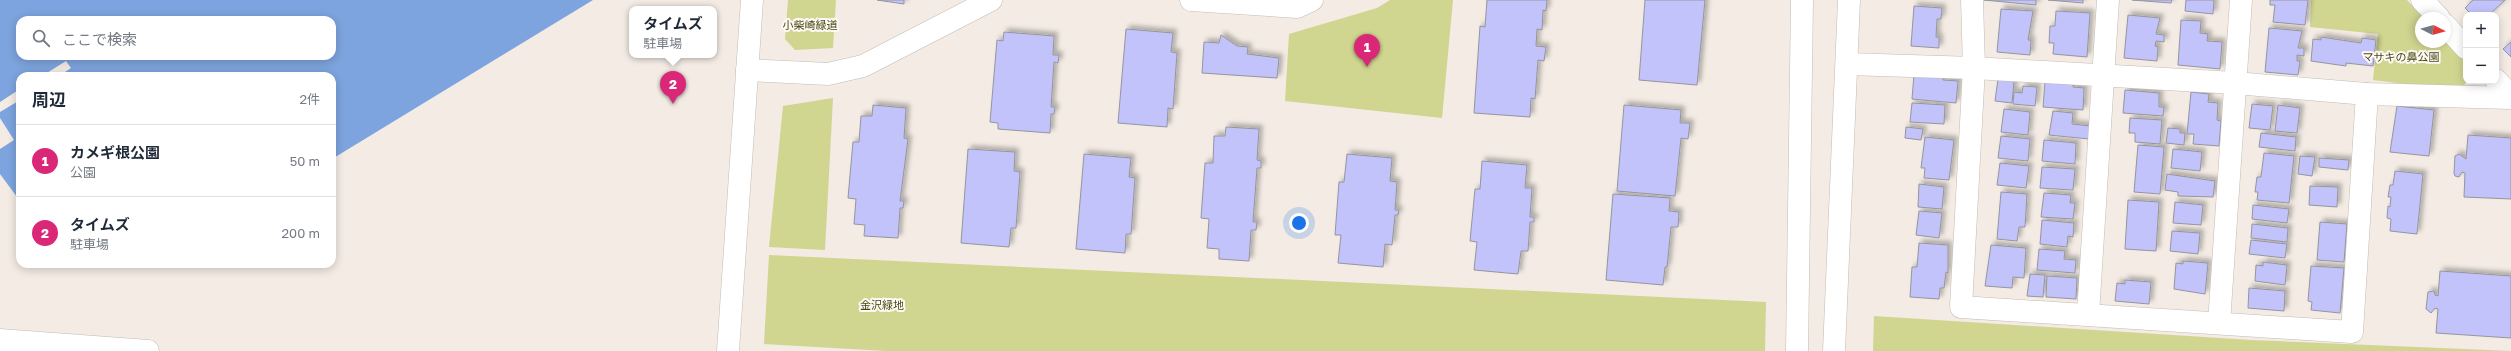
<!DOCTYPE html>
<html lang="ja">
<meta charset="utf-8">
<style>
:root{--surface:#fff;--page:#f2f2f3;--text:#1f2937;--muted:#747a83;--line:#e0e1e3;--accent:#db2777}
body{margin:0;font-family:"Golos Text","Noto Sans JP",sans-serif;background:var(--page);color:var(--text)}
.controls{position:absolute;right:12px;top:12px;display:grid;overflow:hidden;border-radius:8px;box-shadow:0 2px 10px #0003}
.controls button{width:36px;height:36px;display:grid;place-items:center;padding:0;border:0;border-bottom:1px solid var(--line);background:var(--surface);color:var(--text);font:20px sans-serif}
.compass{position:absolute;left:2415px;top:12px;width:36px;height:36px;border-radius:50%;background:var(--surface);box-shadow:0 2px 10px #0003;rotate:96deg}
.you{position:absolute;left:1299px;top:223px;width:14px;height:14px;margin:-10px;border:3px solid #fff;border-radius:50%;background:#1a73e8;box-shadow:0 0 0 6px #1a73e833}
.badge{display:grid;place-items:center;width:26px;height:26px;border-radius:50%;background:var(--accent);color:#fff;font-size:13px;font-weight:700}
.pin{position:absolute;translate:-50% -33px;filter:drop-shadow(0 1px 2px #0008)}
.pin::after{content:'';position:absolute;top:21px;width:14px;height:12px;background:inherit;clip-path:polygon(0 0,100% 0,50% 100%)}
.popup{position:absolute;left:629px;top:6px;width:88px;height:52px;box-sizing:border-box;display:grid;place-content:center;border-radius:8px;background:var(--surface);filter:drop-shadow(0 1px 3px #0005);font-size:13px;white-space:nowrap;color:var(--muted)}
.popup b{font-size:15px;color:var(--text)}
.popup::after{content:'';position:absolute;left:50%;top:100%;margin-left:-8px;border:8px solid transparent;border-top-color:var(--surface)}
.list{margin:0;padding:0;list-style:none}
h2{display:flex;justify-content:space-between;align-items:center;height:52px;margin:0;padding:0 16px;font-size:17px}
h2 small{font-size:13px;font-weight:400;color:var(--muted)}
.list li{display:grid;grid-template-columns:26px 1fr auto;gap:12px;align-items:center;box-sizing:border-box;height:72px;padding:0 16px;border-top:1px solid var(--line)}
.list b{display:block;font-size:15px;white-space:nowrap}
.list p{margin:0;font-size:13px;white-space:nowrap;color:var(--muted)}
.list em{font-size:13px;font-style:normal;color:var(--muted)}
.icon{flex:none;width:22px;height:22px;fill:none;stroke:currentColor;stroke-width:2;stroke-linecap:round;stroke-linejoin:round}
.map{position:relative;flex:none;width:2511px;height:351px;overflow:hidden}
.search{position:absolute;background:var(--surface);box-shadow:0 2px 10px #0003;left:16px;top:16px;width:320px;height:44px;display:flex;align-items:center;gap:10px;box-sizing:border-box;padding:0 14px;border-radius:12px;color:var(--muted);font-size:15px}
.panel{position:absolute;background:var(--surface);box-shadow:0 2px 10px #0003;left:16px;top:72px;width:320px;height:196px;border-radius:12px}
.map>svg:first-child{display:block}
.green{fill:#d0d590}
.water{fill:#7da4de;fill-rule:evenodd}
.building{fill:#c2c3fa;stroke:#95959e;filter:url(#shadow)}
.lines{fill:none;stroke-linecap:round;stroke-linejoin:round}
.street-casing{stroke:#c3bcb5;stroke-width:23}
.secondary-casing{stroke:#c3bcb5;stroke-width:23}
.street{stroke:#fff;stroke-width:22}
.secondary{stroke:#fff;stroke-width:22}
.labels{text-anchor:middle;stroke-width:4;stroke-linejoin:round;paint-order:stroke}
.park-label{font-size:11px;fill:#474a12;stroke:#fef9f5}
</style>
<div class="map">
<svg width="2511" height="351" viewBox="0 0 2511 351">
<defs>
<filter id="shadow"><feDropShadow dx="3.5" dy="-3.5" stdDeviation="2" flood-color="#0004"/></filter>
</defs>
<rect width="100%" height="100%" fill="#f3ebe4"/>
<g class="green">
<polygon points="788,0 836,0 833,48 795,50 785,39"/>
<polygon points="1390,0 1453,0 1442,118 1285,101 1289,34 1377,8"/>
<polygon points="2311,0 2407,0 2424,18 2421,18 2421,42 2445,42 2445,40 2466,62 2467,81 2460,91 2373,80 2378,34 2310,27"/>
<polygon points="833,98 825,250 769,247 783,106"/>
<polygon points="769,255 1766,302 1765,351 886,351 764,344"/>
<polygon points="1874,316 2251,340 2511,351 1873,351"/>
</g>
<g class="water">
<path d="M0,0h593l-261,159v-83h-273l12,-8 -5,-7 -24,15h-22v13l-20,13zM20,20h312v36h-312z"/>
<polygon points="20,100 20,201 0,174 0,149 14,140 0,118 0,112"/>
</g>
<g class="building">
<polygon points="877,0 904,0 904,4"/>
<polygon points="1487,0 1547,0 1546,11 1543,10 1542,30 1537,29 1536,46 1546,47 1544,61 1538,60 1535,99 1531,98 1530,117 1474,113 1480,26 1485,27"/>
<polygon points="1645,0 1705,0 1697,85 1639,80"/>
<polygon points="1984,0 2036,0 2036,5"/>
<polygon points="2048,0 2083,0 2083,3"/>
<polygon points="2132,0 2172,0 2171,3"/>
<polygon points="2186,0 2214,0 2213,14 2185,11"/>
<polygon points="2270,0 2308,0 2305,25 2273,22 2275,5 2270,5"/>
<polygon points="2473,0 2505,0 2489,15 2472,15 2465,8"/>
<polygon points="1914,6 1942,8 1941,19 1937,19 1936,37 1939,37 1939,48 1911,46"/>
<polygon points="2001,9 2033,11 2028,40 2031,40 2030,55 1997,52"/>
<polygon points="2056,11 2090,13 2087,57 2053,54 2054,43 2049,43 2050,26 2055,26"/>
<polygon points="2128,15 2160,18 2156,34 2164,35 2164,42 2156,41 2155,46 2158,47 2157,61 2124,58"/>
<polygon points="2181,20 2201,21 2200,33 2208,34 2207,41 2222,42 2220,69 2178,65"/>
<polygon points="2269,28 2302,31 2298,48 2304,48 2304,56 2297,55 2297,61 2300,61 2298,75 2265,72"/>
<polygon points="1126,29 1173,33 1171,52 1177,53 1173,109 1168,108 1167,127 1118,123"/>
<polygon points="1004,32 1054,36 1053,55 1059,55 1058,63 1054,62 1051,107 1055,107 1054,114 1051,114 1050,133 998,129 998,123 990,122 997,40 1003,41"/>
<polygon points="1221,35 1237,46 1248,47 1247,54 1279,58 1277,78 1202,73 1204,42 1219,43"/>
<polygon points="2321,37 2361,43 2362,38 2376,40 2373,66 2346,63 2346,66 2311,61 2313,39 2321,40"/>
<polygon points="2511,42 2511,57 2503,49"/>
<polygon points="1914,74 1943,77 1943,80 1958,81 1956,103 1912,99"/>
<polygon points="1998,79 2014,81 2012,103 1995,101"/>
<polygon points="2045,82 2073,84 2073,87 2084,88 2083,110 2043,107"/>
<polygon points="2023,86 2037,87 2035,106 2013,104 2014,92 2022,93"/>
<polygon points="2125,90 2159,93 2159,107 2164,107 2163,116 2123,113"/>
<polygon points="2191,92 2209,94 2208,102 2218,103 2217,120 2221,121 2219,146 2193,144 2194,134 2187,134"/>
<polygon points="1912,103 1945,105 1944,124 1910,122"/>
<polygon points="2252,104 2273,106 2270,130 2249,128"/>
<polygon points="873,105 906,108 904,138 908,139 900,201 904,201 903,208 900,208 898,238 864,236 865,225 854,224 856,199 848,198 853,142 859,142 861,116 872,116"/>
<polygon points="1624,105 1681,110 1680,123 1690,123 1688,139 1681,138 1675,196 1617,191"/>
<polygon points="2278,105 2300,108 2297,133 2275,131"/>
<polygon points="2397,106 2434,110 2429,156 2390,152"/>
<polygon points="2004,109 2030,112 2028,135 2001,132"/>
<polygon points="2053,111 2073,113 2072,124 2090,126 2089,139 2049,135"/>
<polygon points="2130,118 2162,120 2160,144 2135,142 2135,133 2129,133"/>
<polygon points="1226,127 1259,129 1257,160 1261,161 1261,168 1257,168 1253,222 1257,222 1256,230 1251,230 1249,261 1219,259 1219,249 1207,248 1209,219 1201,218 1205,163 1213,163 1214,136 1225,136"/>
<polygon points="1906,127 1923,129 1921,140 1905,138"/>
<polygon points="2168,128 2180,129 2180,133 2185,133 2184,145 2166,143"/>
<polygon points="2261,133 2296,137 2295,151 2259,147"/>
<polygon points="2468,135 2511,138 2511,199 2464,197 2465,173 2462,172 2459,177 2455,176 2454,173 2455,156 2459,154 2466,159"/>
<polygon points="2001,136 2030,139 2028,161 1998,158"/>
<polygon points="1925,137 1954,140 1949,180 1924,178 1925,168 1921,168"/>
<polygon points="2044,140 2076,143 2075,164 2042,161"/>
<polygon points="2138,145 2164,147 2160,194 2134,192"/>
<polygon points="968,149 1015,152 1014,171 1020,172 1016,228 1011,228 1009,247 961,243"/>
<polygon points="2173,149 2202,152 2200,171 2171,168"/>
<polygon points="2264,153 2294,156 2289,203 2257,200 2258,192 2255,192 2257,177 2261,177"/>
<polygon points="1084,154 1131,158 1129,177 1135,178 1131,234 1126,234 1125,253 1076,249"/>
<polygon points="1347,154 1392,158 1390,181 1397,182 1395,210 1399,210 1398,215 1395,215 1392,245 1385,244 1383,267 1338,263 1341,235 1335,235 1339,182 1344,182"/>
<polygon points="2300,156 2315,157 2312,176 2298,174"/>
<polygon points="2319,158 2349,160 2348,170 2319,167"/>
<polygon points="1482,161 1527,165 1525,188 1532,188 1530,217 1534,217 1534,222 1530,222 1528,251 1521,251 1518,274 1474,270 1477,242 1470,241 1475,189 1480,189"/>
<polygon points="2000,163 2029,166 2026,188 1997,185"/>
<polygon points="2042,167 2075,169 2073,190 2040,188"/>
<polygon points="2395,171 2423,174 2417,234 2390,231 2391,219 2387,218 2388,206 2390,207 2391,197 2388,197 2390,185 2393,185"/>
<polygon points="2167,174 2215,181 2213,197 2178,196 2178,192 2165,190"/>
<polygon points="1919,184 1944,187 1942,209 1918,207"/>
<polygon points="2310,186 2338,187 2337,207 2309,205"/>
<polygon points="2001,192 2027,194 2025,227 2019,227 2017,241 1997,239"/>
<polygon points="2044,193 2071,195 2070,203 2075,203 2073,219 2041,217"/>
<polygon points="1613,194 1670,198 1669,211 1679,212 1678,227 1671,227 1667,267 1665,267 1663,285 1606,280"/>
<polygon points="2128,200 2159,202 2156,251 2125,249"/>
<polygon points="2175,202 2203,205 2201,225 2173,223"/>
<polygon points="2253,205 2289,209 2287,223 2252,219"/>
<polygon points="1919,211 1942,213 1939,238 1916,235"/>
<polygon points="2042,220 2074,223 2073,237 2068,236 2067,247 2040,244"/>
<polygon points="2320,222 2347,224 2344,262 2317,260"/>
<polygon points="2252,224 2288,228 2287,242 2251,238"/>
<polygon points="2172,231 2200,233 2198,254 2170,251"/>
<polygon points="2251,240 2287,244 2285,258 2249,254"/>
<polygon points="1919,243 1948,245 1948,273 1946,272 1944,288 1940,288 1939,299 1910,297 1912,267 1917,267"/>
<polygon points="1991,245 2026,248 2024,278 2013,277 2012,288 1985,286"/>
<polygon points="2039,249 2065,251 2064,259 2076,260 2075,273 2037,270"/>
<polygon points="2183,261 2208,263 2205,294 2174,289 2176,263 2183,264"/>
<polygon points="2263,262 2287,265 2285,285 2255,281 2256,265 2263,266"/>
<polygon points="2311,266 2344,268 2340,313 2311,310 2312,302 2308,301"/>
<polygon points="2440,271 2511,276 2511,338 2436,333 2438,309 2435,308 2431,313 2426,309 2428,292 2434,291 2435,295 2438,296"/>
<polygon points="2030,274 2045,275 2043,297 2027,296"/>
<polygon points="2047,276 2077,278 2076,299 2046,297"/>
<polygon points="2125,280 2151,282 2149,304 2115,301 2117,283 2125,284"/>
<polygon points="2249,288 2285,291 2284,311 2248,308"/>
</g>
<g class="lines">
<defs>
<g id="street">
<polyline points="1191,0 1297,7 1312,0"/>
<polyline points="1972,0 1974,68 1961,307 2352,332 2367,94"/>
<polyline points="2422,0 2439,18"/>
<polyline points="2445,25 2466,48"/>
<polyline points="747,70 828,74 863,66 991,0"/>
<polyline points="2496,80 2511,96"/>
<polyline points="2088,314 2108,0"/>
<polyline points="2219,323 2241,0"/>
<polyline points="0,340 148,351"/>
</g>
<g id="secondary">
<polyline points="1848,64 1974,68 2235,83 2367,94 2511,98"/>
<polyline points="728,351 752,0"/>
<polyline points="1797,351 1802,0"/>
<polyline points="1834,351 1849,0"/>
</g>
</defs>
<use href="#street" class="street-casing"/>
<use href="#secondary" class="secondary-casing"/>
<use href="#street" class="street"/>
<use href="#secondary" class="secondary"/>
</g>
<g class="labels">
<g class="park-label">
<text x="810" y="29">小柴崎緑道</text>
<text x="2401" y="61">マサキの鼻公園</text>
<text x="882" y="309">金沢緑地</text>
</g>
</g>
</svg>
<div class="controls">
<button>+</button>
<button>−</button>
</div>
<svg class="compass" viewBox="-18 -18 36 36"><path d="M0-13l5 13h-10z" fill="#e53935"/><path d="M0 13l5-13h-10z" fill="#747a83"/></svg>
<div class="you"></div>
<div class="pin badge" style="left:1367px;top:67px">1</div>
<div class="pin badge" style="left:673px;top:104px">2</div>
<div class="popup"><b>タイムズ</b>駐車場</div>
<div class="search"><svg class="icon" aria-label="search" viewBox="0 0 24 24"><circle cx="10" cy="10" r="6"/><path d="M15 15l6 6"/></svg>ここで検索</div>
<section class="panel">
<h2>周辺<small>2件</small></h2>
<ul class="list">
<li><span class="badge">1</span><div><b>カメギ根公園</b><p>公園</p></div><em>50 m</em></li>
<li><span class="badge">2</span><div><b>タイムズ</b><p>駐車場</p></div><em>200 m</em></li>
</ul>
</section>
</div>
